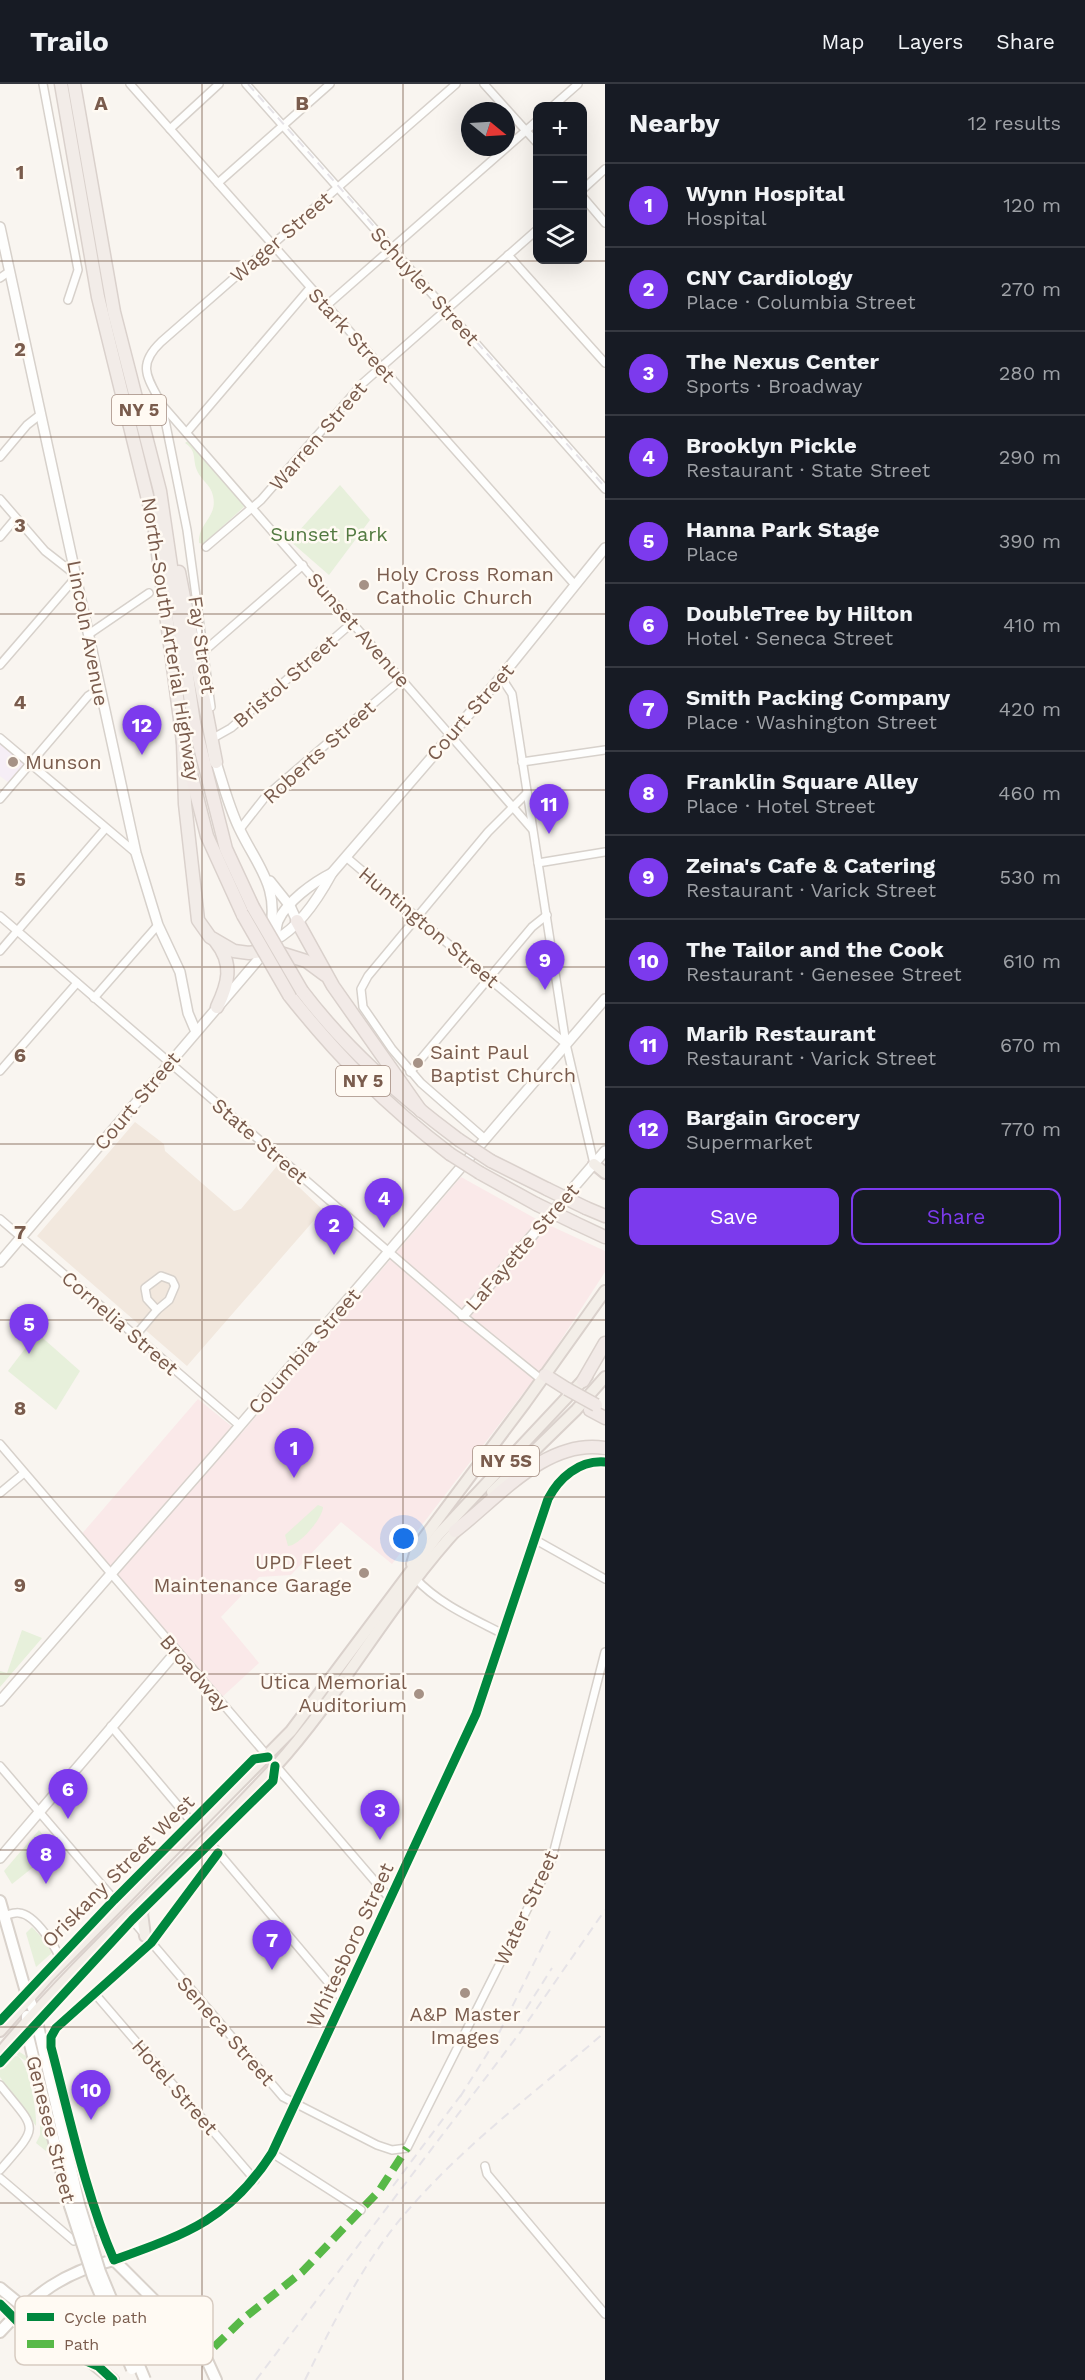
<!DOCTYPE html>
<meta charset="utf-8">
<style>
:root{--surface:#171b24;--page:#20242c;--text:#f1f3f6;--muted:#9ea1a6;--line:#363941;--accent:#7c3aed}
body{margin:0;font-family:"Work Sans",sans-serif;background:var(--page);color:var(--text)}
.controls{position:absolute;right:18px;top:18px;display:grid;overflow:hidden;border-radius:12px;box-shadow:0 6px 24px #0002}
.controls button{width:54px;height:54px;display:grid;place-items:center;padding:0;border:0;border-bottom:2px solid var(--line);background:var(--surface);color:var(--text);font:30px sans-serif}
.compass{position:absolute;left:461px;top:18px;width:54px;height:54px;border-radius:50%;background:var(--surface);box-shadow:0 6px 24px #0002;rotate:108deg}
.you{position:absolute;left:404px;top:1455px;width:21px;height:21px;margin:-15px;border:4px solid #fff;border-radius:50%;background:#1a73e8;box-shadow:0 0 0 9px #1a73e833}
.badge{display:grid;place-items:center;width:39px;height:39px;border-radius:50%;background:var(--accent);color:#fff;font-size:20px;font-weight:700}
.pin{position:absolute;translate:-50% -50px;filter:drop-shadow(0 2px 3px #0008)}
.pin::after{content:'';position:absolute;top:32px;width:21px;height:18px;background:inherit;clip-path:polygon(0 0,100% 0,50% 100%)}
.list{margin:0;padding:0;list-style:none}
h2{display:flex;justify-content:space-between;align-items:center;height:78px;margin:0;padding:0 24px;font-size:26px}
h2 small{font-size:20px;font-weight:400;color:var(--muted)}
.list li{display:grid;grid-template-columns:39px 1fr auto;gap:18px;align-items:center;box-sizing:border-box;height:84px;padding:0 24px;border-top:2px solid var(--line)}
.list b{display:block;font-size:22px;white-space:nowrap}
.list p{margin:0;font-size:20px;white-space:nowrap;color:var(--muted)}
.list em{font-size:20px;font-style:normal;color:var(--muted)}
.actions{display:flex;gap:12px;padding:18px 24px}
.actions a{flex:1;padding:14px 0;border:2px solid var(--accent);border-radius:12px;text-align:center;font-size:21px;color:var(--accent)}
.actions .main{background:var(--accent);color:#fff}
.icon{flex:none;width:33px;height:33px;fill:none;stroke:currentColor;stroke-width:2;stroke-linecap:round;stroke-linejoin:round}
.map{position:relative;flex:none;width:605px;height:2296px;overflow:hidden}
header{display:flex;align-items:center;gap:36px;box-sizing:border-box;height:84px;padding:0 30px;background:var(--surface);border-bottom:2px solid var(--line)}
header strong{font-size:28px}
nav{display:flex;gap:33px;margin-inline-start:auto;font-size:21px}
main{display:flex}
aside{flex:1;background:var(--surface)}
.map>svg:first-child{display:block}
.residential{fill:#f2e8de}
.education{fill:#f6eef6}
.medical{fill:#fae9e9}
.green{fill:#e7f0db}
.lines{fill:none;stroke-linecap:round;stroke-linejoin:round}
.minor-casing{stroke:#d7d1cb;stroke-width:10}
.tertiary-casing{stroke:#d7d1cb;stroke-width:12}
.secondary-casing{stroke:#d9d2cb;stroke-width:14}
.primary-casing{stroke:#dad1cc;stroke-width:14}
.trunk-casing{stroke:#dad1cc;stroke-width:15}
.motorway-casing{stroke:#dad1cc;stroke-width:15}
.minor{stroke:#fefefd;stroke-width:7}
.tertiary{stroke:#fefefd;stroke-width:9}
.secondary{stroke:#fefefd;stroke-width:10}
.primary{stroke:#f3eee8;stroke-width:10}
.trunk{stroke:#f2ece8;stroke-width:12}
.motorway{stroke:#f2eae7;stroke-width:12}
.rail{stroke:#e6e3e7;stroke-width:2;stroke-dasharray:9 6;stroke-linecap:butt}
.secondary-bridge-casing{stroke:#d9d2cb;stroke-width:14;stroke-linecap:butt}
.motorway-bridge-casing{stroke:#dad1cc;stroke-width:15;stroke-linecap:butt}
.secondary-bridge{stroke:#fefefd;stroke-width:10}
.motorway-bridge{stroke:#f2eae7;stroke-width:12}
.quiet{stroke:#58b947;stroke-width:8;stroke-dasharray:15 8;stroke-linecap:butt}
.cycleway-casing{stroke:#fffaf3;stroke-width:13}
.cycleway{stroke:#00873e;stroke-width:9}
.grid{fill:none;stroke:#7a5c4d;stroke-width:1.5;stroke-opacity:0.55}
.poi-dot{fill:#a69286;stroke:#fffaf3;stroke-width:2}
.labels{text-anchor:middle;stroke-width:5;stroke-linejoin:round;paint-order:stroke}
.shield{fill:#fffaf3;stroke:#a28b7f;stroke-width:1.5}
.shield-label{font-size:18px;font-weight:bold;fill:#7a5c4d}
.street-label{font-size:20px;fill:#7a5c4d;stroke:#fffaf3}
.park-label{font-size:20px;fill:#537a41;stroke:#fffaf3}
.poi-label{font-size:20px;fill:#7a5c4d;stroke:#fffaf3;text-anchor:start}
.key{fill:#fffaf3;stroke:#d7cbc1;stroke-width:1.5}
.key-label{font-size:16px;fill:#7a5c4d}
.grid-label{font-size:20px;text-anchor:middle;font-weight:bold;fill:#7a5c4d;stroke:#fffaf3;stroke-width:5;stroke-linejoin:round;paint-order:stroke}
</style>
<header>
<strong>Trailo</strong>
<nav><a>Map</a><a>Layers</a><a>Share</a></nav>
</header>
<main>
<div class="map">
<svg width="605" height="2296" viewBox="0 0 605 2296">
<rect width="100%" height="100%" fill="#f9f5f0"/>
<polygon class="residential" points="135,1038 164,1060 165,1067 234,1127 241,1125 277,1082 323,1126 187,1282 37,1152"/>
<polygon class="education" points="0,654 30,680 12,701 0,692"/>
<polygon class="medical" points="461,1093 538,1136 605,1167 605,1188 544,1282 392,1480 341,1438 291,1491 259,1493 221,1533 259,1579 220,1615 80,1452 198,1315 241,1350"/>
<g class="green">
<path d="M189,356l56,66 -42,38 -4,-1c-1,-20 19,-26 14,-47 -2,-12 -14,-17 -17,-28 -3,-11 0,-18 -11,-25z"/>
<polygon points="340,401 370,436 329,491 290,457"/>
<polygon points="37,1249 80,1287 56,1326 8,1287"/>
<path d="M318,1421l5,2c0,11 -24,39 -35,39l-3,-11z"/>
<polygon points="22,1546 42,1554 0,1603 0,1587 7,1589"/>
<polygon points="39,1746 55,1766 12,1800 4,1787"/>
<polygon points="32,1843 54,1867 36,1883 26,1849"/>
<polygon points="18,1967 29,1974 51,2071 36,2059 40,2051 40,2032 27,1978 17,1971"/>
<path d="M18,1972c11,8 19,56 18,70l-36,-49v-9l9,-11z"/>
</g>
<g class="lines">
<defs>
<g id="minor">
<polyline points="43,0 78,186 68,216"/>
<polyline points="130,0 575,501"/>
<polyline points="246,0 605,405"/>
<path d="M456,0l-295,258c-25,24 -13,36 1,63l370,424"/>
<polyline points="484,0 538,60"/>
<polyline points="553,22 578,0"/>
<polyline points="170,45 219,0"/>
<polyline points="218,99 330,0"/>
<polyline points="582,106 605,85"/>
<polyline points="582,112 605,139"/>
<polyline points="508,171 605,279"/>
<polyline points="0,194 10,187"/>
<polyline points="326,222 538,36"/>
<polyline points="162,321 187,446 211,623"/>
<polyline points="187,348 310,204"/>
<polyline points="0,373 27,341 41,330"/>
<polyline points="0,415 45,467 77,492 0,581"/>
<polyline points="0,453 16,434"/>
<polyline points="206,463 261,416 363,299 538,145"/>
<polyline points="89,550 149,509"/>
<polyline points="203,568 303,481"/>
<polyline points="501,593 512,610 566,960 594,1080"/>
<polyline points="215,653 231,644 353,538"/>
<polyline points="0,654 136,769"/>
<polyline points="522,678 605,666"/>
<polyline points="0,715 88,612 99,605"/>
<polyline points="240,745 266,712 402,595"/>
<polyline points="346,773 566,960"/>
<polyline points="538,779 605,768"/>
<polyline points="0,832 463,1232 542,1296"/>
<polyline points="0,867 105,745"/>
<polyline points="94,914 158,841"/>
<polyline points="0,987 77,899"/>
<polyline points="410,988 532,843 547,831"/>
<polyline points="485,1055 421,999 392,965 363,923 361,905 368,892 488,748 527,709"/>
<polyline points="0,1135 239,1341"/>
<polygon points="161,1192 172,1196 175,1202 169,1216 157,1226 147,1215 145,1204"/>
<polyline points="135,1252 157,1226"/>
<polyline points="0,1360 391,1816"/>
<polyline points="0,1409 24,1389"/>
<polyline points="534,1455 605,1495"/>
<path d="M415,1494c24,26 57,40 88,56"/>
<polyline points="111,1642 196,1743"/>
<polyline points="0,1682 118,1820"/>
<polyline points="206,1754 344,1917"/>
<path d="M218,1769l-67,90 -95,85 -5,9v10c18,68 35,149 63,213 72,-26 115,-40 158,-107l204,-439 72,-215c11,-21 31,-39 57,-37"/>
<polyline points="128,1831 283,2013 377,2061 392,2066 407,2064 551,1778 605,1568"/>
<path d="M4,1832c4,-1 11,-4 15,-3 16,1 40,37 42,51"/>
<polyline points="96,1911 255,2096"/>
<path d="M0,2001c38,47 40,39 0,85"/>
<polyline points="272,2069 361,2126"/>
<polyline points="485,2082 487,2090 605,2230"/>
<polyline points="0,2094 74,2157 101,2145"/>
</g>
<g id="tertiary">
<polyline points="0,143 136,769 158,841 180,888 188,929 196,948"/>
<path d="M216,678c7,22 13,45 23,66 19,40 42,59 30,108"/>
<polyline points="270,797 290,822 297,837"/>
<path d="M275,856c1,-6 1,-14 3,-19 9,-20 36,-39 54,-48"/>
<path d="M0,1178l275,-322c25,-13 44,-43 57,-67l169,-196 104,-129"/>
<polyline points="463,1232 605,1067"/>
<polyline points="0,1617 213,1373 605,915"/>
<polyline points="0,1774 176,1568"/>
</g>
<g id="secondary">
<polyline points="0,1817 26,1908 35,1929 79,2120"/>
<polyline points="27,1932 27,1948 70,2122"/>
<polyline points="0,2204 113,2296"/>
<path d="M0,2248c34,-38 64,-60 114,-72l87,87 15,33"/>
</g>
<g id="primary">
<polyline points="594,1080 605,1089"/>
<polyline points="492,1408 576,1326 605,1293"/>
<polyline points="412,1480 417,1463 525,1319 605,1207"/>
<polyline points="145,1852 142,1829 147,1814"/>
<polyline points="0,1947 48,1893 291,1647 438,1451 587,1292"/>
<path d="M0,1969c85,-102 186,-188 275,-286 68,-75 116,-167 186,-242"/>
</g>
<g id="trunk">
<polyline points="61,0 98,213 154,440 183,658 185,720 198,836 210,853 234,867 249,869 266,866"/>
<polyline points="74,0 114,228 160,407 194,639"/>
<polyline points="179,488 216,678"/>
<path d="M216,858c18,22 12,42 1,65"/>
</g>
<g id="motorway">
<polyline points="194,639 226,765 253,823"/>
<polyline points="183,658 207,752 243,831"/>
<polyline points="297,837 333,902 421,1027"/>
<polyline points="274,867 306,877 325,891"/>
<path d="M302,907c45,59 98,105 157,149"/>
<path d="M289,911c49,62 98,111 161,159"/>
<polyline points="491,1077 547,1105"/>
<polyline points="480,1089 536,1120"/>
<polyline points="586,1124 605,1132"/>
<polyline points="575,1139 605,1153"/>
<polyline points="545,1291 567,1305"/>
<polyline points="583,1297 605,1259"/>
<polyline points="590,1326 605,1334"/>
<path d="M455,1447c42,-32 91,-93 150,-83"/>
</g>
</defs>
<use href="#minor" class="minor-casing"/>
<use href="#tertiary" class="tertiary-casing"/>
<use href="#secondary" class="secondary-casing"/>
<use href="#primary" class="primary-casing"/>
<use href="#trunk" class="trunk-casing"/>
<use href="#motorway" class="motorway-casing"/>
<use href="#minor" class="minor"/>
<use href="#tertiary" class="tertiary"/>
<use href="#secondary" class="secondary"/>
<use href="#primary" class="primary"/>
<use href="#trunk" class="trunk"/>
<use href="#motorway" class="motorway"/>
<g class="rail">
<polyline points="248,0 605,403"/>
<polyline points="526,1925 552,1884"/>
<polyline points="460,2013 494,1959 551,1845"/>
<polyline points="393,2102 461,2011"/>
<polyline points="256,2296 519,1950 605,1826"/>
<path d="M305,2296c28,-57 57,-115 98,-164 58,-69 134,-125 202,-184"/>
</g>
<defs>
<g id="secondary-bridge">
<polyline points="79,2120 100,2188 145,2296"/>
<polyline points="70,2122 93,2193 132,2285"/>
</g>
<g id="motorway-bridge">
<polyline points="253,823 302,907"/>
<polyline points="243,831 289,911"/>
<polyline points="459,1056 491,1077"/>
<polyline points="450,1070 480,1089"/>
<polyline points="547,1105 586,1124"/>
<polyline points="536,1120 575,1139"/>
<polyline points="567,1305 596,1321"/>
</g>
</defs>
<use href="#secondary-bridge" class="secondary-bridge-casing"/>
<use href="#motorway-bridge" class="motorway-bridge-casing"/>
<use href="#secondary-bridge" class="secondary-bridge"/>
<use href="#motorway-bridge" class="motorway-bridge"/>
<polyline class="quiet" points="214,2263 243,2235 302,2188 379,2107 407,2064"/>
<defs>
<g id="cycleway">
<path d="M218,1769l-67,90 -95,85 -5,9v10c18,68 35,149 63,213 72,-26 115,-40 158,-107l204,-439 72,-215c11,-21 31,-39 57,-37"/>
<polyline points="0,1937 114,1816 254,1675 268,1673"/>
<polyline points="0,1979 132,1836 273,1697 275,1682"/>
<polyline points="0,2220 23,2243 33,2243 41,2247 77,2273 98,2282 113,2296"/>
</g>
</defs>
<use href="#cycleway" class="cycleway-casing"/>
<use href="#cycleway" class="cycleway"/>
</g>
<path class="grid" d="M202,0v2296M403,0v2296M0,177h605M0,353h605M0,530h605M0,706h605M0,883h605M0,1060h605M0,1236h605M0,1413h605M0,1590h605M0,1766h605M0,1943h605M0,2119h605"/>
<g class="poi-dot">
<circle cx="364" cy="501" r="6"/>
<circle cx="13" cy="678" r="6"/>
<circle cx="418" cy="979" r="6"/>
<circle cx="364" cy="1489" r="6"/>
<circle cx="419" cy="1610" r="6"/>
<circle cx="465" cy="1909" r="6"/>
</g>
<g class="labels">
<g class="shield">
<rect x="112" y="311" width="54" height="30" rx="4.5"/>
<rect x="336" y="982" width="54" height="30" rx="4.5"/>
<rect x="473" y="1362" width="66" height="30" rx="4.5"/>
</g>
<g class="shield-label">
<text x="139" y="332">NY 5</text>
<text x="363" y="1003">NY 5</text>
<text x="506" y="1383">NY 5S</text>
</g>
<g class="street-label">
<text transform="translate(281 153) rotate(-41)" y="7">Wager Street</text>
<text transform="translate(425 202) rotate(48)" y="7">Schuyler Street</text>
<text transform="translate(352 251) rotate(48)" y="7">Stark Street</text>
<text transform="translate(318 352) rotate(-49)" y="7">Warren Street</text>
<text transform="translate(359 546) rotate(49)" y="7">Sunset Avenue</text>
<text transform="translate(88 549) rotate(79)" y="7">Lincoln Avenue</text>
<text transform="translate(171 555) rotate(81)" y="7">North-South Arterial Highway</text>
<text transform="translate(202 561) rotate(82)" y="7">Fay Street</text>
<text transform="translate(285 597) rotate(-41)" y="7">Bristol Street</text>
<text transform="translate(470 628) rotate(-49)" y="7">Court Street</text>
<text transform="translate(319 668) rotate(-42)" y="7">Roberts Street</text>
<text transform="translate(429 843) rotate(40)" y="7">Huntington Street</text>
<text transform="translate(137 1017) rotate(-50)" y="7">Court Street</text>
<text transform="translate(260 1057) rotate(41)" y="7">State Street</text>
<text transform="translate(522 1163) rotate(-49)" y="7">LaFayette Street</text>
<text transform="translate(120 1239) rotate(41)" y="7">Cornelia Street</text>
<text transform="translate(304 1267) rotate(-49)" y="7">Columbia Street</text>
<text transform="translate(195 1589) rotate(49)" y="7">Broadway</text>
<text transform="translate(118 1787) rotate(-45)" y="7">Oriskany Street West</text>
<text transform="translate(526 1824) rotate(-65)" y="7">Water Street</text>
<text transform="translate(350 1861) rotate(-65)" y="7">Whitesboro Street</text>
<text transform="translate(226 1947) rotate(49)" y="7">Seneca Street</text>
<text transform="translate(175 2003) rotate(49)" y="7">Hotel Street</text>
<text transform="translate(51 2045) rotate(76)" y="7">Genesee Street</text>
</g>
<g class="park-label">
<text x="329" y="457">Sunset Park</text>
</g>
<g class="poi-label">
<text x="376" y="497">Holy Cross Roman<tspan x="376" dy="23">Catholic Church</tspan></text>
<text x="25" y="685">Munson</text>
<text x="430" y="975">Saint Paul<tspan x="430" dy="23">Baptist Church</tspan></text>
<text x="352" y="1485" text-anchor="end">UPD Fleet<tspan x="352" dy="23">Maintenance Garage</tspan></text>
<text x="407" y="1605" text-anchor="end">Utica Memorial<tspan x="407" dy="23">Auditorium</tspan></text>
<text x="465" y="1937" text-anchor="middle">A&amp;P Master<tspan x="465" dy="23">Images</tspan></text>
</g>
</g>
<rect x="15" y="2212" width="198" height="69" rx="9" class="key"/>
<rect x="27" y="2229" width="27" height="8" fill="#00873e"/>
<rect x="27" y="2256" width="27" height="8" fill="#58b947"/>
<g class="key-label">
<text x="64" y="2239">Cycle path</text>
<text x="64" y="2266">Path</text>
</g>
<g class="grid-label">
<text x="101" y="26">A</text>
<text x="302" y="26">B</text>
<text x="20" y="95">1</text>
<text x="20" y="272">2</text>
<text x="20" y="448">3</text>
<text x="20" y="625">4</text>
<text x="20" y="802">5</text>
<text x="20" y="978">6</text>
<text x="20" y="1155">7</text>
<text x="20" y="1331">8</text>
<text x="20" y="1508">9</text>
</g>
</svg>
<div class="controls">
<button>+</button>
<button>−</button>
<button><svg class="icon" aria-label="layers" viewBox="0 0 24 24"><path d="M12 4l9 5-9 5-9-5zM3 14l9 5 9-5"/></svg></button>
</div>
<svg class="compass" viewBox="-18 -18 36 36"><path d="M0-13l5 13h-10z" fill="#e53935"/><path d="M0 13l5-13h-10z" fill="#9ea1a6"/></svg>
<div class="you"></div>
<div class="pin badge" style="left:294px;top:1394px">1</div>
<div class="pin badge" style="left:334px;top:1171px">2</div>
<div class="pin badge" style="left:380px;top:1756px">3</div>
<div class="pin badge" style="left:384px;top:1144px">4</div>
<div class="pin badge" style="left:29px;top:1270px">5</div>
<div class="pin badge" style="left:68px;top:1735px">6</div>
<div class="pin badge" style="left:272px;top:1886px">7</div>
<div class="pin badge" style="left:46px;top:1800px">8</div>
<div class="pin badge" style="left:545px;top:906px">9</div>
<div class="pin badge" style="left:91px;top:2036px">10</div>
<div class="pin badge" style="left:549px;top:750px">11</div>
<div class="pin badge" style="left:142px;top:671px">12</div>
</div>
<aside>
<h2>Nearby<small>12 results</small></h2>
<ul class="list">
<li><span class="badge">1</span><div><b>Wynn Hospital</b><p>Hospital</p></div><em>120 m</em></li>
<li><span class="badge">2</span><div><b>CNY Cardiology</b><p>Place · Columbia Street</p></div><em>270 m</em></li>
<li><span class="badge">3</span><div><b>The Nexus Center</b><p>Sports · Broadway</p></div><em>280 m</em></li>
<li><span class="badge">4</span><div><b>Brooklyn Pickle</b><p>Restaurant · State Street</p></div><em>290 m</em></li>
<li><span class="badge">5</span><div><b>Hanna Park Stage</b><p>Place</p></div><em>390 m</em></li>
<li><span class="badge">6</span><div><b>DoubleTree by Hilton</b><p>Hotel · Seneca Street</p></div><em>410 m</em></li>
<li><span class="badge">7</span><div><b>Smith Packing Company</b><p>Place · Washington Street</p></div><em>420 m</em></li>
<li><span class="badge">8</span><div><b>Franklin Square Alley</b><p>Place · Hotel Street</p></div><em>460 m</em></li>
<li><span class="badge">9</span><div><b>Zeina's Cafe &amp; Catering</b><p>Restaurant · Varick Street</p></div><em>530 m</em></li>
<li><span class="badge">10</span><div><b>The Tailor and the Cook</b><p>Restaurant · Genesee Street</p></div><em>610 m</em></li>
<li><span class="badge">11</span><div><b>Marib Restaurant</b><p>Restaurant · Varick Street</p></div><em>670 m</em></li>
<li><span class="badge">12</span><div><b>Bargain Grocery</b><p>Supermarket</p></div><em>770 m</em></li>
</ul>
<div class="actions"><a class="main">Save</a><a>Share</a></div>
</aside>
</main>
